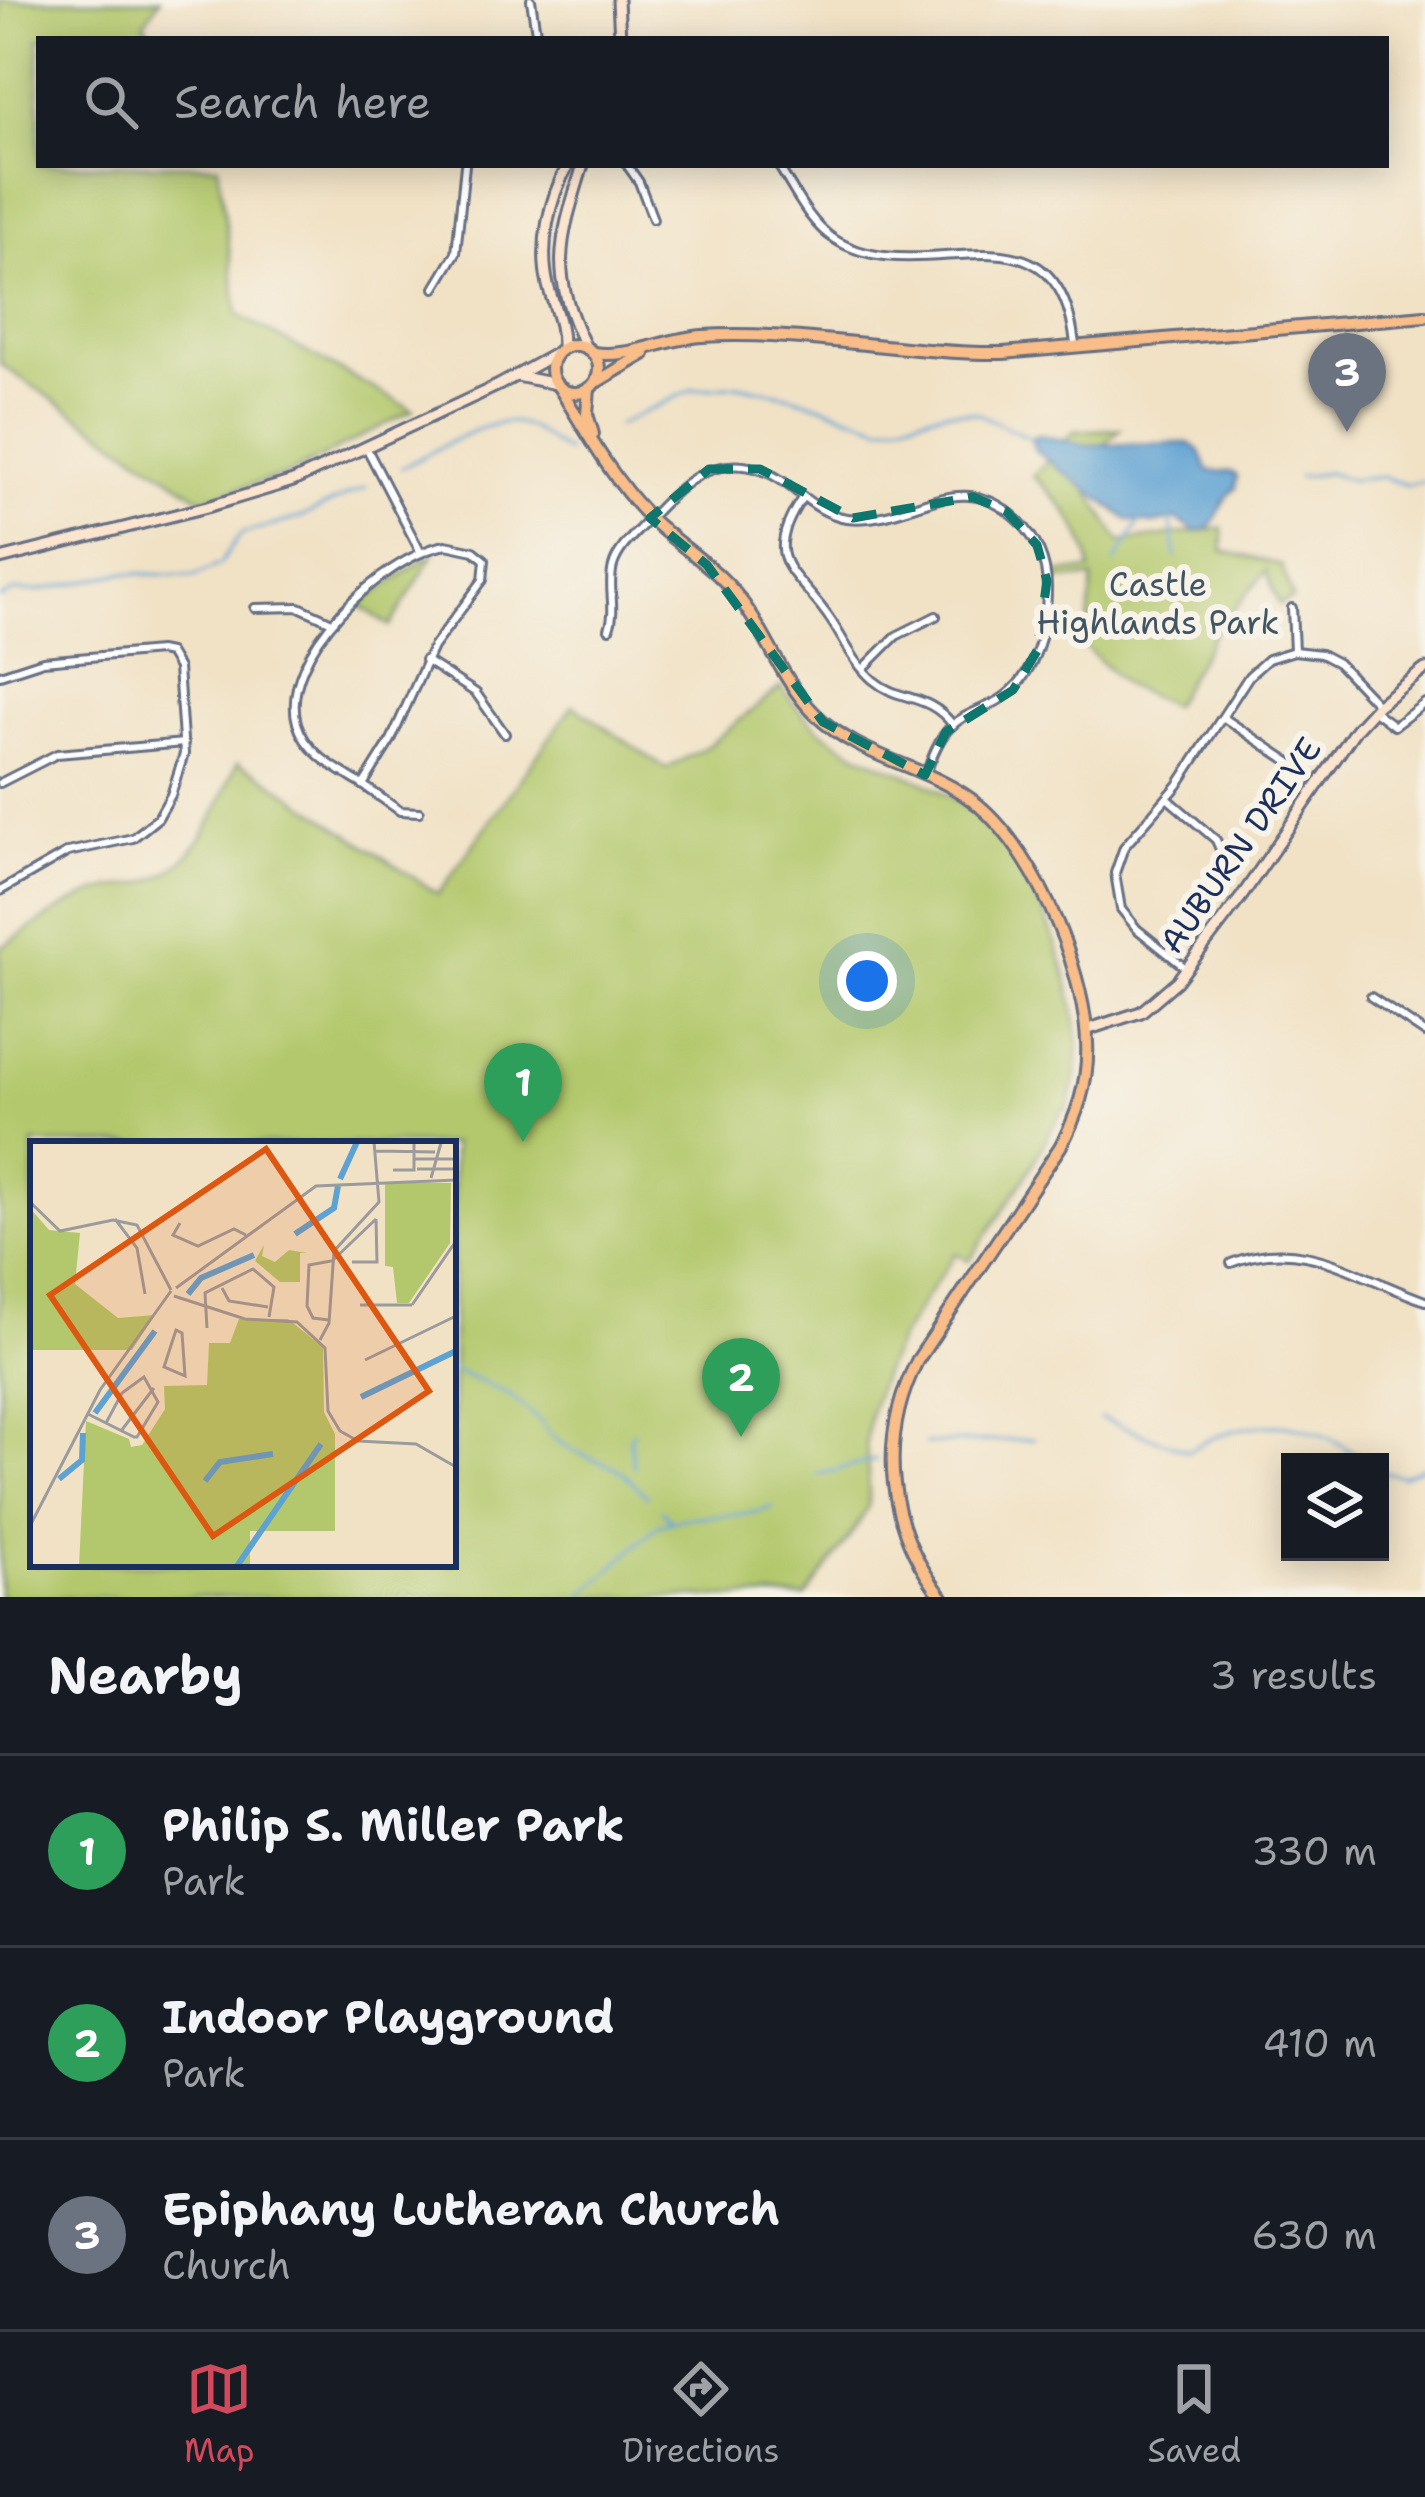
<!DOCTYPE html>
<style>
:root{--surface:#171b24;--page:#20242c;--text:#f1f3f6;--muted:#9ea1a6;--line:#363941;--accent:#d1495b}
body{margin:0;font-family:"Shantell Sans",sans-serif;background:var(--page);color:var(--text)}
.controls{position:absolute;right:36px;bottom:36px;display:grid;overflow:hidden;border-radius:0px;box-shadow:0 6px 30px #0003}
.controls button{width:108px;height:108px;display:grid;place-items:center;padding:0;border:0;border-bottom:3px solid var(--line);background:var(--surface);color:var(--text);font:60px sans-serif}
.you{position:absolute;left:867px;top:981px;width:42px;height:42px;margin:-30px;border:9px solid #fff;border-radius:50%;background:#1a73e8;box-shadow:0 0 0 18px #1a73e833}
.badge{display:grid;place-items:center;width:78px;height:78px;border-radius:50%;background:var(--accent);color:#fff;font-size:39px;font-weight:700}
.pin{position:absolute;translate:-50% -99px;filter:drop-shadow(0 3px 6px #0008)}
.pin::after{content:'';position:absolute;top:63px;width:42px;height:36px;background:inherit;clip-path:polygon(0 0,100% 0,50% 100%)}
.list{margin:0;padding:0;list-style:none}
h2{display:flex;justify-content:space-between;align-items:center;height:156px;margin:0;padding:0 48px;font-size:51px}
h2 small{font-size:39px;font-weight:400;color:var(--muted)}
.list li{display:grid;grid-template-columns:78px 1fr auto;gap:36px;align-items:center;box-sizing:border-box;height:192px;padding:0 48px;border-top:3px solid var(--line)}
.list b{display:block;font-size:45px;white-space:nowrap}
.list p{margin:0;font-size:39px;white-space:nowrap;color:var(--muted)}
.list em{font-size:39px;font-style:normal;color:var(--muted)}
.icon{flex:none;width:66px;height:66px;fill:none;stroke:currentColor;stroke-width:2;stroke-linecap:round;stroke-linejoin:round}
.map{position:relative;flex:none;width:1425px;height:1597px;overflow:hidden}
.search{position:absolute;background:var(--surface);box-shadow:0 6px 30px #0003;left:36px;right:36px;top:36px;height:132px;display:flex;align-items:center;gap:30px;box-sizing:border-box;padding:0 42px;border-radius:0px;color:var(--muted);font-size:45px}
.sheet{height:732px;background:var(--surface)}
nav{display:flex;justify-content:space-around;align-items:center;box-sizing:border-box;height:168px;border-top:3px solid var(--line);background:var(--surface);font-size:33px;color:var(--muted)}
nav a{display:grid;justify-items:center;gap:6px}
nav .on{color:var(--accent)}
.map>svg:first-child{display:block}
.green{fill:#b3c86c;stroke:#677c65;stroke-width:3;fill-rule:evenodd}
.water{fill:#5ea2d3;stroke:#3c6898;stroke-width:3}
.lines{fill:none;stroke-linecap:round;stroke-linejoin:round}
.stream{stroke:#5ea2d3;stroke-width:3}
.street-casing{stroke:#666e82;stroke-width:12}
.secondary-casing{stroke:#666e82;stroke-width:15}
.primary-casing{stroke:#666e82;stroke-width:16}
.street{stroke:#fff;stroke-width:6}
.secondary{stroke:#fce5cf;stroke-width:9}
.primary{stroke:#f8bd88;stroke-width:10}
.marked{fill:none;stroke:#0f766e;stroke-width:9;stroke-dasharray:24 15;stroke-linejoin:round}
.labels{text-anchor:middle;stroke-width:12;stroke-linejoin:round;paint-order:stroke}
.park-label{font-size:33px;fill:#415562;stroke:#f7f3e8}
.street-label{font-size:33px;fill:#1b2f5e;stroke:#f7f3e8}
.inset-river{fill:none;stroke:#5ea2d3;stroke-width:6}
.inset-road{fill:none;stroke:#9b9a9c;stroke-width:3}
.view{fill:#de5710;fill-opacity:0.15;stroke:#de5710;stroke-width:6}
.inset-edge{fill:none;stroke:#1b2f5e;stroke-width:6}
</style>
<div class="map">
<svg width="1425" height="1597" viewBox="0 0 1425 1597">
<rect width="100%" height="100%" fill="#f7f3e8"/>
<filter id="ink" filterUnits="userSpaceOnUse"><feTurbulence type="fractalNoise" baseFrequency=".00833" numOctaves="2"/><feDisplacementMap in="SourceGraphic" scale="24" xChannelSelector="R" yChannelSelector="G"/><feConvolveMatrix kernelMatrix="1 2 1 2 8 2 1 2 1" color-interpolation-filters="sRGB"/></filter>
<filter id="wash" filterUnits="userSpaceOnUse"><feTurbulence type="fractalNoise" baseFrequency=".004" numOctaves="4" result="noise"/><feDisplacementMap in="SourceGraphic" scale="48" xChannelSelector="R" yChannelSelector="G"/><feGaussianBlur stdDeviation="2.7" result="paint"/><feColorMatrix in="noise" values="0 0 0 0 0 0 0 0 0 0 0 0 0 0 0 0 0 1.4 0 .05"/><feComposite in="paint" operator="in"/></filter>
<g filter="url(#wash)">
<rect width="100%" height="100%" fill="#f1e2c6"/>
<g class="green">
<polygon points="0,0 160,0 144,23 153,39 39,39 39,165 218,165 238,315 413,410 289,474 202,499 0,364"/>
<path d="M1120,429l-43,44 43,69 103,-14v23l58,14 12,34 -14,6 -13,-34 -51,61 -43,74 -47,-21 -40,-38 8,-69 -38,2 -1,-7 37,-3c-5,-39 -29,-69 -58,-94l41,-45z"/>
<polygon points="433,555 390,626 359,605 423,560"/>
<path d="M781,687c58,81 112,69 182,118 66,45 107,156 115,233 3,24 -4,48 -10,72l-5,-1 -40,72 -54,80 -13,-8c-38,56 -80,110 -89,179 -3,20 5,60 1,74 -4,15 -50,73 -62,91h-806v-649c30,-18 64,-45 97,-56 15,-5 31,-5 46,-9 56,-15 73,-73 94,-120l18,8 183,123 135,-189 93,64 43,-24zM33,1144h420v420h-420z"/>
</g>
<path class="water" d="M1039,435l48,10 101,-2 11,7 9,21 23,1 6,4 -1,12c-20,16 -13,27 -29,41l-12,2 -19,-12 -23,5 -25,-4 -93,-70 -4,-12z"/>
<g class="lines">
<g class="stream">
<polyline points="618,425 691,390 737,385 792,396 882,426 946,411 977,413 1032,439"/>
<path d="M401,468c28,-13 86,-52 116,-45 20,4 32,21 50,28"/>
<polyline points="1298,477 1328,473 1351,480 1383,477 1407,485 1425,481"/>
<polyline points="1170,517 1176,557"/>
<polyline points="1115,563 1141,520"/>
<polyline points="0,598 15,591 36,591 123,573 195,576 220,564 241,534 299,518 366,487"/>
<polyline points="453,1370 506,1393 524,1407"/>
<polyline points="526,1409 543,1424"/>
<path d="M1100,1418l88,33c62,-37 121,-36 178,11"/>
<path d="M545,1428c16,22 47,30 71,40 12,6 21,20 31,28"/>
<polyline points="630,1438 634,1432"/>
<polyline points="630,1441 634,1467"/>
<polyline points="925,1444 1034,1439"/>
<polyline points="1380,1471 1402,1476 1425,1466"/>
<polyline points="817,1475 876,1460"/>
<polyline points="662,1510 670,1519"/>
<path d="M581,1597l76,-71c35,-15 80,-5 116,-19"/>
</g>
</g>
</g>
<g filter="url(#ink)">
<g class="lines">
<defs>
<g id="street">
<polyline points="531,0 537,39"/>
<polyline points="627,165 639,182 653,219"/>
<path d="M778,165c16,25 31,58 56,74 89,57 222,-52 241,105"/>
<polyline points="435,288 456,253 465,165"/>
<polyline points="366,447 421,553"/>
<path d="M802,498c-43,65 -5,72 28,121 13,19 25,46 43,61 27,23 55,12 80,45"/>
<path d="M446,545l28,6 11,9 -2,20 -50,67 -42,93 -28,45c-26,-16 -57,-31 -66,-62 -19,-68 87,-167 149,-178z"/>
<polyline points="255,608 299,607 332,622"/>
<polyline points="1292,608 1294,651"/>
<path d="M609,629c8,-21 -2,-41 4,-63 5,-17 20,-30 32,-43 31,-33 65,-71 116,-53 32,11 50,43 86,48 64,8 111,-56 172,3 17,17 28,41 28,66 0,44 -12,96 -55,117 -17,8 -34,13 -46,28 -10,12 -14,27 -20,41"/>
<polyline points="425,660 476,693 505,734"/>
<polyline points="863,669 896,636 936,616"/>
<polyline points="0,675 43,661 159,651 169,653 178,668 184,754 171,795 158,818 133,838 68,852 0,891"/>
<polyline points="1373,710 1394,726 1425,703"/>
<polyline points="1224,718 1293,764"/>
<polyline points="0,783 57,754 184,743"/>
<polyline points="363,785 400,811 419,812"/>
<polyline points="1167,798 1216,840 1226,863"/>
<polyline points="1187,969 1137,929 1121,909 1115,873 1124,847 1178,785 1249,676 1268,659 1294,651 1321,654 1338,663 1378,705"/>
<polyline points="1371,997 1425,1033"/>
<path d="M1231,1263c72,-29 127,15 194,38"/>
</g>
<g id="secondary">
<polyline points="618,0 620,39"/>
<path d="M583,165c-24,78 -34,106 3,183"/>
<path d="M562,349c1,-25 -8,-41 -14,-64 -9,-39 1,-86 20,-120"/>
<polyline points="517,376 556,384"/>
<polyline points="0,559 207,507 293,481 499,385 557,353"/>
<polyline points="1086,1030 1141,1012 1177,981 1242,896 1356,729 1378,705 1425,669"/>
</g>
<g id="primary">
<circle cx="575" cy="369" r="24"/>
<path d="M593,353c38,6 72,-15 110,-17 96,-6 201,18 300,17l422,-37"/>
<polyline points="598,381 644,354"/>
<path d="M559,387c27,44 52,90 88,128 27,28 63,47 88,78 31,37 45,86 80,121 43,43 102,49 151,82 65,42 118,170 121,246 2,37 -9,73 -27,105l-143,214c-40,79 -30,167 25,236"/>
<polyline points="589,388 587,414 593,434"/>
</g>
</defs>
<use href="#street" class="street-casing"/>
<use href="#secondary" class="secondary-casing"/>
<use href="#primary" class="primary-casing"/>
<use href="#street" class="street"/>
<use href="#secondary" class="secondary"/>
<use href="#primary" class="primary"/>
</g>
</g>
<path class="marked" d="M709,469h51l93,49 120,-21 33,14 31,34 10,36 -10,70 -24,39 -67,42 -21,43 -102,-53 -116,-157 -57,-47z"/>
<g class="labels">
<g class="park-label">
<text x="1158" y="596">Castle<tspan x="1158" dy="38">Highlands Park</tspan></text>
</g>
<g class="street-label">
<text transform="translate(1240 845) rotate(-55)" y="12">AUBURN DRIVE</text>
</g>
</g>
<g transform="translate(30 1141)">
<rect width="426" height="426" fill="#f1e2c6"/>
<path d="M355,41l66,1 -1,60 -41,60h-12l-4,-36 -8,-1zM0,67l19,22 31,3 -5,51 43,34 37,-3 -23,35h-102zM234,104l-2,11 13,6 14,-12 18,3h-7v29h-20l-25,-21zM209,178h49l35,28 1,65 11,22v97h-85v35h-171l7,-145 43,18 2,8 11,-2 23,-36 -1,-23 43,-1 2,-42h21z" fill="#b3c86c"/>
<path class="inset-river" d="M310,38l17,-37M265,93l39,-26 4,-22M158,153l13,-16 53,-23M331,256l95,-46M65,272l60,-82M29,338l23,-19 1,-27M175,340l15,-19 53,-8M207,425l84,-122"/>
<path class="inset-road" d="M346,10l59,1M384,18h42M387,28h39M363,29h21v-28M401,37l10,-35M0,61l30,29 53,-11 24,5 34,65M85,78l22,29 8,46M150,82l-7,12 25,11 36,-17 12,6M301,121l45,-43M322,121h25l-1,-43M146,147l140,-102 140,-6M192,147l7,13 39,6M144,155l71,23 52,3 28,26 3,63 12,20 18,10 58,3 40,23M330,164h52M382,164l44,-64M299,179l-16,-2 -6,-12 2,-41 22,-4M177,187l-2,-35 48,-24 21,18 -5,30M146,189l6,3 3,43 -21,-9zM290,199l9,-17 5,-72 45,-49 -5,-60M335,219l91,-44M58,273l46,23h3l21,-35 -14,-25 -22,16 -16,30M91,290l33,-43M0,385l70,-136 71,-99"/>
<path class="view" d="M236,8l163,242 -216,145 -163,-241z"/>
<rect width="426" height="426" class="inset-edge"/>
</g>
</svg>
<div class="controls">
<button><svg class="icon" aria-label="layers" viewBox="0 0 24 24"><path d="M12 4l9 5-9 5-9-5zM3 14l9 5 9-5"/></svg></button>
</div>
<div class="you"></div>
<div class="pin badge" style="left:523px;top:1142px;background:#2e9e5b">1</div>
<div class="pin badge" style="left:741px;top:1437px;background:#2e9e5b">2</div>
<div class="pin badge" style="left:1347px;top:432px;background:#6b7280">3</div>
<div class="search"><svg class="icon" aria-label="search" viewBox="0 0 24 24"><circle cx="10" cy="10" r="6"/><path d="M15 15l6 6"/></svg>Search here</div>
</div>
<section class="sheet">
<h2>Nearby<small>3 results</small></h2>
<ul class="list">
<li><span class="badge" style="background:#2e9e5b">1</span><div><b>Philip S. Miller Park</b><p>Park</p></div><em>330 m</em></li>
<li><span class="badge" style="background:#2e9e5b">2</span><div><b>Indoor Playground</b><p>Park</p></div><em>410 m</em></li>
<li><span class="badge" style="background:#6b7280">3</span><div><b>Epiphany Lutheran Church</b><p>Church</p></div><em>630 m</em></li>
</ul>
</section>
<nav>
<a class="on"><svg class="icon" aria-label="map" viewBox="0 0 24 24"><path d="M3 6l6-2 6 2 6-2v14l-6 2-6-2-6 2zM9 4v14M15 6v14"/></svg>Map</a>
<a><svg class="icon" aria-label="directions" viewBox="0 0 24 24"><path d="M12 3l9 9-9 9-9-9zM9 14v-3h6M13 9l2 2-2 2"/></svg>Directions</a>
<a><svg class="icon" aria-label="saved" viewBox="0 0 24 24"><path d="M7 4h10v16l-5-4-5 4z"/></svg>Saved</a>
</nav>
